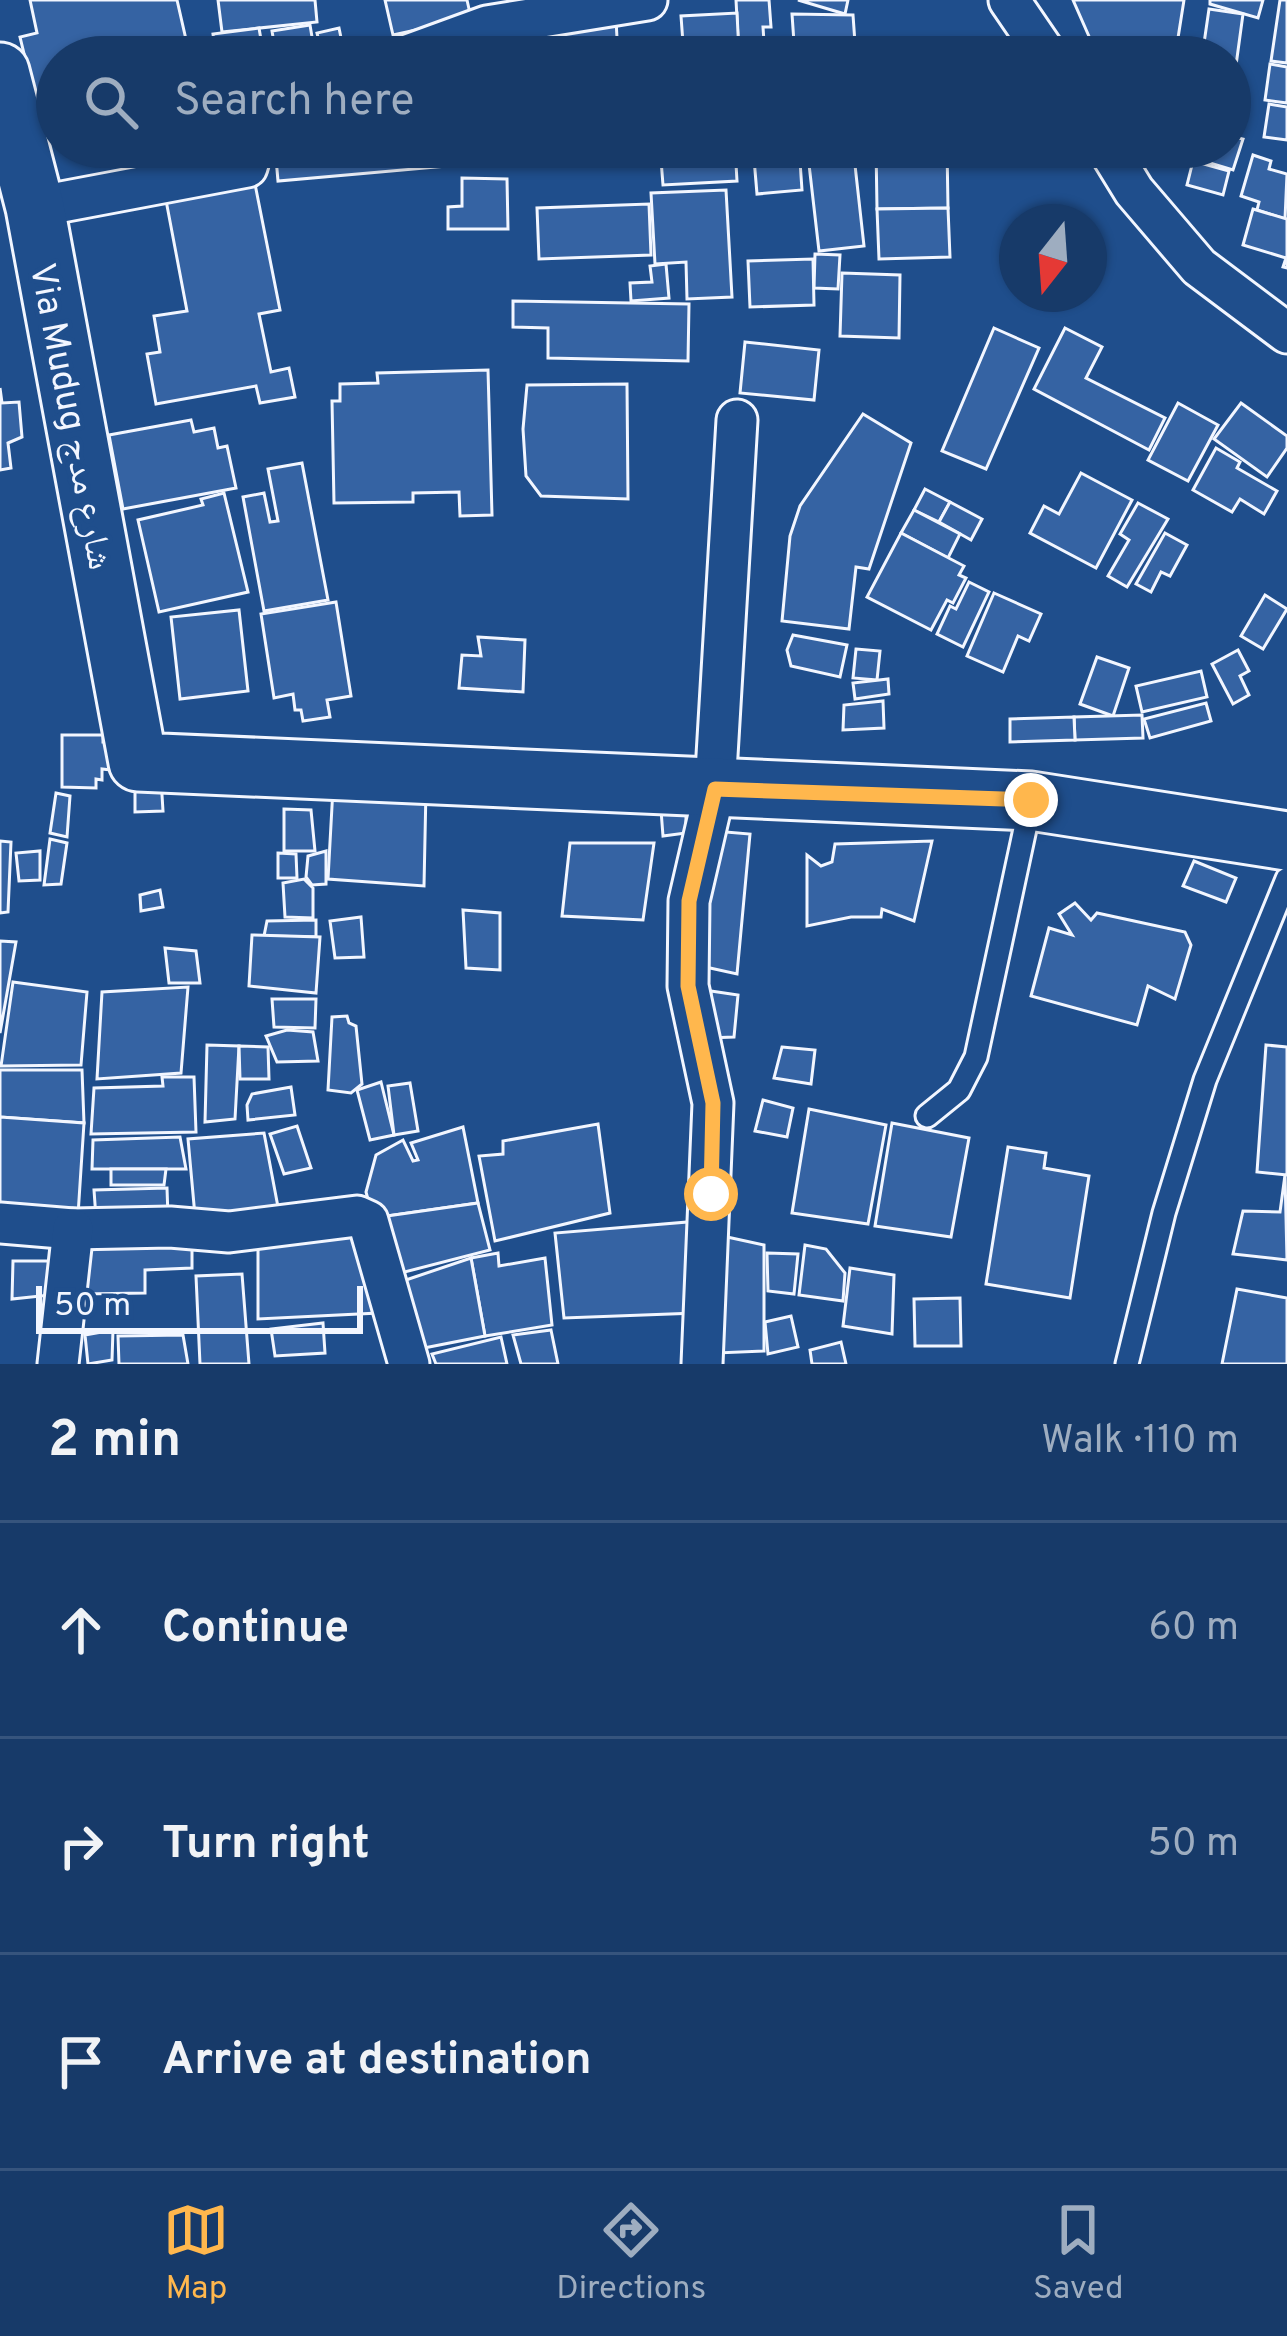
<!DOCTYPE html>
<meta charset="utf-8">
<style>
:root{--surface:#173a69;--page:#244571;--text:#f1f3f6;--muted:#9eadc0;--line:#36547d;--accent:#ffb74d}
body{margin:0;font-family:Overpass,"Noto Naskh Arabic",sans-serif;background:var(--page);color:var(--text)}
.compass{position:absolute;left:999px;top:204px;width:108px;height:108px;border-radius:50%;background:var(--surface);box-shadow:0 3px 9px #0004;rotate:197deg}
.scale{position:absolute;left:36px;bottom:30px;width:327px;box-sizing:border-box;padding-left:12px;border:6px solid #f2f6ff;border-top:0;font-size:33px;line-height:42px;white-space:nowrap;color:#f2f6ff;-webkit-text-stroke:9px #1f4e8c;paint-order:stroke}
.stop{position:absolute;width:36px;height:36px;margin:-27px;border:9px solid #ffb74d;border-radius:50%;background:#fff}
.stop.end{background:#ffb74d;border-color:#fff;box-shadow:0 3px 12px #0008}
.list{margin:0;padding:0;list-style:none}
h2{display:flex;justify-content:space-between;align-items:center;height:156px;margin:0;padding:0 48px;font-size:51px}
h2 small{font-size:39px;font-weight:400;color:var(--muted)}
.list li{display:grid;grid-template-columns:78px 1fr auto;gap:36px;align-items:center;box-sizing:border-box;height:216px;padding:0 48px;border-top:3px solid var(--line)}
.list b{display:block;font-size:45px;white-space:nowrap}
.list em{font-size:39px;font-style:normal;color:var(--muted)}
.icon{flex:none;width:66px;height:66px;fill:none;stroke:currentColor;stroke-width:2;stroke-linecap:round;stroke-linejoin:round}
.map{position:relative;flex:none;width:1287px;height:1364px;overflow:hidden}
.search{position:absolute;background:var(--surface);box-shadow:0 3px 9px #0004;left:36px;right:36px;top:36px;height:132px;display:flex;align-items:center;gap:30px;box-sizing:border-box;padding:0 42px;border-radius:66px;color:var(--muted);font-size:45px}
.sheet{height:804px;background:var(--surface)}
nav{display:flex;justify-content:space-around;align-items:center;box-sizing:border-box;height:168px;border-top:3px solid var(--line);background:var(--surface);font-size:33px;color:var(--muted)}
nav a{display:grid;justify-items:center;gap:6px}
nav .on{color:var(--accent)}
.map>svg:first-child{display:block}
.building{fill:#3563a3;stroke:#f2f6ff;stroke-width:3}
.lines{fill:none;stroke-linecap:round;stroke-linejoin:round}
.lane-casing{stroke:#f2f6ff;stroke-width:27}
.street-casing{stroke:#f2f6ff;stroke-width:45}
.secondary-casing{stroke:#f2f6ff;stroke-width:63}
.lane{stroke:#1f4e8c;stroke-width:21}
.street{stroke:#1f4e8c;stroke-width:39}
.secondary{stroke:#1f4e8c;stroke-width:57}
.route{stroke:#ffb74d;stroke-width:15}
.labels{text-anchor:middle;stroke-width:9;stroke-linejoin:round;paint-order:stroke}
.street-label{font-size:36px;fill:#f2f6ff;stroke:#1f4e8c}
</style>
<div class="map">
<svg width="1287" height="1364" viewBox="0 0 1287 1364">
<rect width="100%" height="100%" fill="#1f4e8c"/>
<g class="building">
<polygon points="30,0 177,0 190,57 57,57 57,124 42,128 20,37 37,33"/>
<polygon points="218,0 315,0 317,22 222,32"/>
<polygon points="385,0 467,0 471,18 393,35"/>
<polygon points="736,0 769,0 771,27 763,27 765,57 739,56"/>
<polygon points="798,0 848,0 845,14"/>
<polygon points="1073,0 1184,0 1175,57 1133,57 1095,50"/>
<polygon points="1210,0 1263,0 1258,18 1210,4"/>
<polygon points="1280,0 1287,0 1287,63 1271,61"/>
<polygon points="1209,9 1243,14 1234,80 1230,80 1230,57 1202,57"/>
<polygon points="737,13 739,53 684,57 681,16"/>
<polygon points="792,14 853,15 856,57 795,57"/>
<polygon points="616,19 618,57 555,57 553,22"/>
<polygon points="310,25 313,43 275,49 272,31"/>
<polygon points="542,26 544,57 520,57 517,29"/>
<polygon points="259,28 264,57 216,57 213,34"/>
<polygon points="339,28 345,57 323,57 317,33"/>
<polygon points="517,29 520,57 486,57 484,31"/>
<polygon points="1270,64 1287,67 1287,103 1265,100"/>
<polygon points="1269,104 1287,107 1287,140 1264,137"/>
<polygon points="1230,136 1243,139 1233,170 1190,157 1193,147 1230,147"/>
<polygon points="275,147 481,147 482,163 278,181"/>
<polygon points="481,147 551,147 552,157 482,163"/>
<polygon points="660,147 735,147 737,181 663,185"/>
<polygon points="753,147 799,147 802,190 757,194"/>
<polygon points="807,147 853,147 864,246 819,251"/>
<polygon points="876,147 947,147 948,208 877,209"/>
<polygon points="1253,155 1271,161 1269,169 1287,174 1285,219 1257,210 1259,202 1241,196"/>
<polygon points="1193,161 1229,171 1223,195 1187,185"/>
<polygon points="462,178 507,179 508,229 448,229 448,207 462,206"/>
<polygon points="254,179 280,310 259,314 271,372 289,368 295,397 260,403 256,386 156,404 147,354 160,352 154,316 187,311 165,195"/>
<polygon points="726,190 732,297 687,299 686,262 655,264 651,193"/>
<polygon points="649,204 651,255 539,259 537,208"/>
<polygon points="948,208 950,257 879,259 877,209"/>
<polygon points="1253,209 1287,219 1287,268 1283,267 1286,258 1243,245"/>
<polygon points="815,254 840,255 838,289 814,288"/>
<polygon points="813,259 814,305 750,307 748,261"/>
<polygon points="666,264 669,298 631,301 630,283 652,282 650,266"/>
<polygon points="842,273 900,275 899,338 840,336"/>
<polygon points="513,301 689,304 688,361 548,358 548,328 513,327"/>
<polygon points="994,328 1039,348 986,469 942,451"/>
<polygon points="1065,328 1102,347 1086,378 1165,418 1149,450 1034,389"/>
<polygon points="745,342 819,350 814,400 740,393"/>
<polygon points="488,370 492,515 460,516 459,492 413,493 413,502 334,503 332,401 340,401 340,384 378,383 377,373"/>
<polygon points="627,384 628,499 541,496 526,476 523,429 527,385"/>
<polygon points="0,388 2,403 19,402 22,437 8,443 11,468 0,470"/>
<polygon points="1178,403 1218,425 1188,481 1148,460"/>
<polygon points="1241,403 1287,436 1287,448 1267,477 1214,439"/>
<polygon points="863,414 911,443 869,569 856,567 849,629 782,621 790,536 800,506"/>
<polygon points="191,420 194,432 214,428 218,448 227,446 236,488 123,509 109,435"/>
<polygon points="1216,448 1240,462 1237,468 1277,491 1264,514 1240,499 1232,512 1193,490"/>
<polygon points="302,463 328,600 264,611 243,497 264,493 270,522 278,521 268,469"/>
<polygon points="1081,473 1132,500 1096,568 1030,533 1044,506 1059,514"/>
<polygon points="925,489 950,502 939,522 914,510"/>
<polygon points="224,493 248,592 159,612 138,520 203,505 201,499"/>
<polygon points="950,502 982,519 971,540 939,522"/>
<polygon points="1138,503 1168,519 1127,587 1108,576 1129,540 1120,534"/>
<polygon points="914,510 960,534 948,558 901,533"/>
<polygon points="901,533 964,566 959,575 966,578 953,603 947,600 931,630 867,597"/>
<polygon points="1165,533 1187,545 1170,576 1161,572 1151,592 1136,584"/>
<polygon points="969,582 989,592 963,647 937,634 950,606 956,609"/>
<polygon points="994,593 1041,614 1029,641 1018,636 1003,672 967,656"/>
<polygon points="1265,595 1287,609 1263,649 1241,636"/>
<polygon points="336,602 351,696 327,700 330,717 303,721 301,710 295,710 293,694 274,698 261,614"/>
<polygon points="239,610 248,691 180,699 171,617"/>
<polygon points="793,635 847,645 840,677 791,666 787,650"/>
<polygon points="478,637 525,640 523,692 459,688 462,655 481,656"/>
<polygon points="856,649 880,651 877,680 853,678"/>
<polygon points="1238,650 1249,671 1240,676 1249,695 1233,704 1212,664"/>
<polygon points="1097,657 1129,668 1113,716 1080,704"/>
<polygon points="1201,671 1207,697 1142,712 1136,686"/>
<polygon points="888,679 889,694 855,699 853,683"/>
<polygon points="883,701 884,728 843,730 844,705"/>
<polygon points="1206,703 1211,721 1150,738 1144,719"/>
<polygon points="1142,715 1143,738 1075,740 1074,717"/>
<polygon points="1074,717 1075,740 1010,742 1010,719"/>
<polygon points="62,735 103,735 103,742 111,742 111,770 102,769 102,780 96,779 96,788 62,787"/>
<polygon points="161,779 163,811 135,812 135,780"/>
<polygon points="333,788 426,789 424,886 328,879"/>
<polygon points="56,793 70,796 67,837 50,833"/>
<polygon points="686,806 686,833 663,836 661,810"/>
<polygon points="284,809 311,810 315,851 284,851"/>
<polygon points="714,831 750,834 737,974 701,966"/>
<polygon points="50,839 67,843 61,884 44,885"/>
<polygon points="0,841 11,842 8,912 0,913"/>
<polygon points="932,841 914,921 882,909 881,917 851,917 807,926 807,855 821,866 832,862 835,844"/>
<polygon points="570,843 654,843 643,920 562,916"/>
<polygon points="40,851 40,880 19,881 16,853"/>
<polygon points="326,851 326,884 312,885 306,877 308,856"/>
<polygon points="278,853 296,854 297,878 278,878"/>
<polygon points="1194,861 1236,878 1226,902 1183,886"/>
<polygon points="304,879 313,888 313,918 285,917 283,883"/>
<polygon points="160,890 163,907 141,911 140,895"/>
<polygon points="1075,903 1091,920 1097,913 1185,932 1191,945 1175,999 1148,986 1137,1025 1031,996 1049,928 1072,935 1059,914"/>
<polygon points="463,910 500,913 500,970 466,968"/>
<polygon points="361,917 364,957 335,958 330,921"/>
<polygon points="316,920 316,937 264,936 267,921"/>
<polygon points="252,935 320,937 316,993 249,986"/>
<polygon points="0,941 16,942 0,1033"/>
<polygon points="165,948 196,951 200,983 169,983"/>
<polygon points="13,982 87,992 81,1065 1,1066"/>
<polygon points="188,987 181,1073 97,1079 102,992"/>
<polygon points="711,991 738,995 734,1037 708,1038"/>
<polygon points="272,999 316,999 315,1028 274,1027"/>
<polygon points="347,1016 349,1023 356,1026 362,1084 351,1093 328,1090 332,1017"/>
<polygon points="287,1030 313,1032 318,1061 277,1062 266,1036"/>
<polygon points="207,1045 239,1046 235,1119 205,1122"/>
<polygon points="1266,1045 1287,1047 1287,1175 1257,1172"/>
<polygon points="239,1046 268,1047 269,1079 240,1079"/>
<polygon points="782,1047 815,1050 811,1084 774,1078"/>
<polygon points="0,1070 82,1070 84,1123 0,1117"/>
<polygon points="162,1077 194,1077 196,1132 91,1134 94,1088 163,1086"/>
<polygon points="381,1082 394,1135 370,1140 357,1090"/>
<polygon points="410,1083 418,1131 394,1135 388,1086"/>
<polygon points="291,1087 295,1115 248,1120 247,1105 252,1094"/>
<polygon points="763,1100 793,1108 787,1137 755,1131"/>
<polygon points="809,1109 886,1125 868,1224 792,1213"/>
<polygon points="0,1117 84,1123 78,1215 0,1208"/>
<polygon points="892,1123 969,1138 951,1237 875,1226"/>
<polygon points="598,1124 610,1213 495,1241 479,1156 503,1154 503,1141"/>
<polygon points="297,1126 311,1168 284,1174 270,1134"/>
<polygon points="463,1127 478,1203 373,1218 366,1192 376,1155 403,1140 413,1161 418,1160 411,1143"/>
<polygon points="264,1133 278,1207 195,1216 188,1139"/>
<polygon points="180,1137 186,1169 92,1169 93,1140"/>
<polygon points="1008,1147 1046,1153 1044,1168 1089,1176 1070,1298 986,1284"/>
<polygon points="111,1169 166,1169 164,1185 111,1185"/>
<polygon points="1285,1175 1287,1260 1233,1254 1243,1211 1280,1212"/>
<polygon points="167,1188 168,1217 96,1218 94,1190"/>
<polygon points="478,1203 490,1250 389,1276 373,1218"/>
<polygon points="700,1221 696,1313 564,1318 555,1233"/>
<polygon points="367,1227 378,1313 258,1319 258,1232"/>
<polygon points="718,1235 764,1245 764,1351 717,1353"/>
<polygon points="192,1236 192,1268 145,1270 145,1293 82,1294 79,1239"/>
<polygon points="805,1245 826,1249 845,1273 843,1301 799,1295"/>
<polygon points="498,1253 499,1266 545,1258 552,1325 485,1336 471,1258"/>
<polygon points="767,1253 798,1254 794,1294 768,1291"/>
<polygon points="471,1258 485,1336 424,1348 397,1283"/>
<polygon points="13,1261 57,1261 60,1294 12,1299"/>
<polygon points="850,1268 894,1275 892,1334 843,1326"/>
<polygon points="242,1274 249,1364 200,1364 196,1276"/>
<polygon points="1237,1289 1287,1298 1287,1364 1222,1364"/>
<polygon points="960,1298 961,1346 915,1346 914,1299"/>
<polygon points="791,1316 798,1347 768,1354 765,1322"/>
<polygon points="323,1323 325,1353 275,1356 271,1329"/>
<polygon points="113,1330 112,1360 88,1364 85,1335"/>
<polygon points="551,1330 558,1364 521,1364 513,1335"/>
<polygon points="183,1335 188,1364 119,1364 118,1336"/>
<polygon points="501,1337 507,1364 436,1364 432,1354"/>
<polygon points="841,1342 846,1364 812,1364 810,1350"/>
</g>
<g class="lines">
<defs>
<g id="lane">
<polyline points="927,1116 959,1090 976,1057 1031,801"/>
<polyline points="1127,1364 1164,1213 1205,1080 1287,879"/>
</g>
<g id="street">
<polyline points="1009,0 1048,57"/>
<polyline points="402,57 487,26 647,0"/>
<polyline points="1107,147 1134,191 1199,267 1287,333"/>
<polyline points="35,207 247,167 253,147"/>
<polyline points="0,1223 73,1229 170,1227 229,1232 357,1216 368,1221 409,1364"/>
<polyline points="58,1364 73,1229"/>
<polyline points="702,1364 713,1103 688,986 689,901 715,789 737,420"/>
</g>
<polyline id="secondary" points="0,72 35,207 138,762 1031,801 1287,841"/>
</defs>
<use href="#lane" class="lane-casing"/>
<use href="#street" class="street-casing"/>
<use href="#secondary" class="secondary-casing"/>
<use href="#lane" class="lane"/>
<use href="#street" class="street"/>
<use href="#secondary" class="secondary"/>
</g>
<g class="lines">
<polyline class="route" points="711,1194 713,1103 688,986 689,901 715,789 1031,800"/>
</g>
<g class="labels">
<g class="street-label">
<text transform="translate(73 416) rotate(79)" y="13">Via Mudug شارع مدج</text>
</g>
</g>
</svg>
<svg class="compass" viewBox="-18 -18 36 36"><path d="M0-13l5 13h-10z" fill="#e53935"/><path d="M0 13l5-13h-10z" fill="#9eadc0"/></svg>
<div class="scale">50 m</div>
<div class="stop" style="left:711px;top:1194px"></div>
<div class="stop end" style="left:1031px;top:800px"></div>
<div class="search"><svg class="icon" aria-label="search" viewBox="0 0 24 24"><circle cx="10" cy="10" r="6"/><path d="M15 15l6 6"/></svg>Search here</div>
</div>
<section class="sheet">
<h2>2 min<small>Walk · 110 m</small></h2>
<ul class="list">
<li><svg class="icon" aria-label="ahead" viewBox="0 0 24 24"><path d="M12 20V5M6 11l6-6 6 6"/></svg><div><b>Continue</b></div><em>60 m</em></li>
<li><svg class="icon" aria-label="right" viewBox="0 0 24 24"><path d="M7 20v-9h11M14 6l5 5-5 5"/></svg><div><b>Turn right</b></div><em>50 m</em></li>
<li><svg class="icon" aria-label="arrive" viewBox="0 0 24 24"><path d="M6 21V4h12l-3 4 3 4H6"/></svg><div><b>Arrive at destination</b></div></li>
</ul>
</section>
<nav>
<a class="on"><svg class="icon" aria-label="map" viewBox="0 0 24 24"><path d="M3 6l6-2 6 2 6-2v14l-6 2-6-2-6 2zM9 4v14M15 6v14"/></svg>Map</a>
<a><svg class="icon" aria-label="directions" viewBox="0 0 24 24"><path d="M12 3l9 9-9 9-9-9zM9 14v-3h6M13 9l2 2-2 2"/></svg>Directions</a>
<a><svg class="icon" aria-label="saved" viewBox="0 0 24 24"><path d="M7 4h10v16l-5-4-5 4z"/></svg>Saved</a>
</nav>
